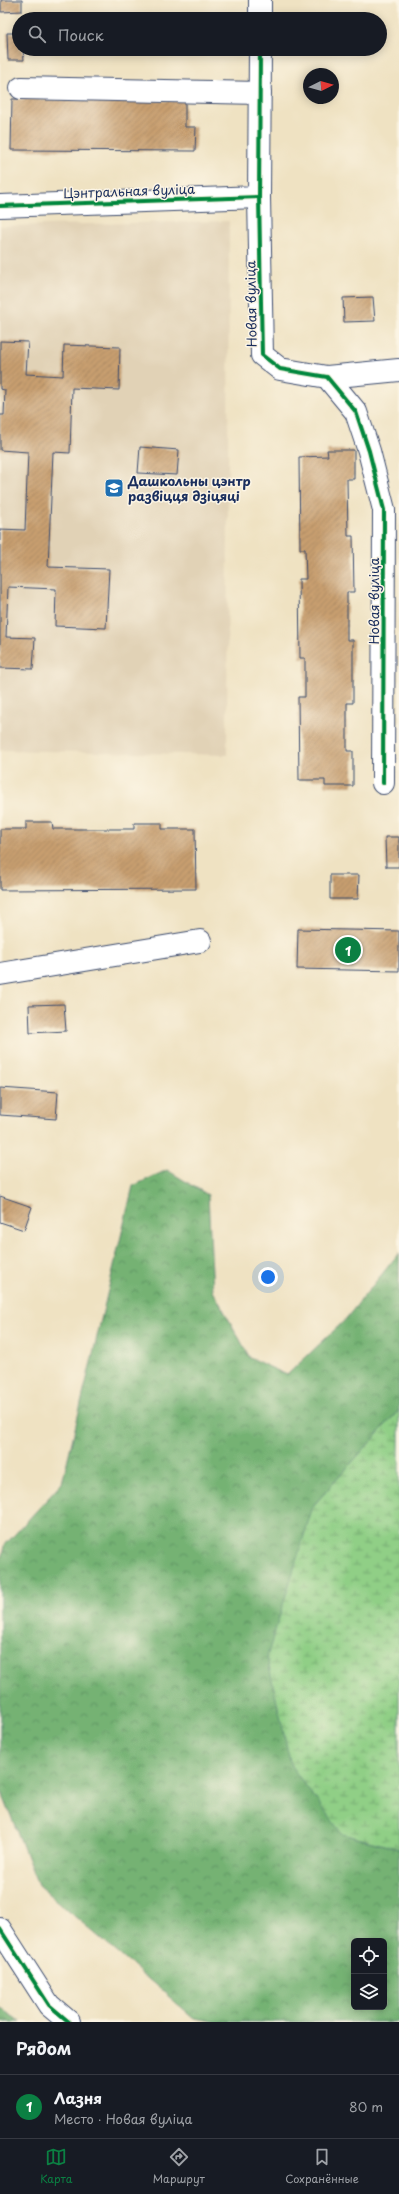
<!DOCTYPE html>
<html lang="ru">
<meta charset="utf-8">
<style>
:root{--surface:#171b24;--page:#242831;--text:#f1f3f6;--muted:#9ea1a6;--line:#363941;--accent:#0b8043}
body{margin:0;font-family:"Playpen Sans",sans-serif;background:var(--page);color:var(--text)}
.controls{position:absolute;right:12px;bottom:12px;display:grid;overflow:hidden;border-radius:6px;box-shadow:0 2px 10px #0003}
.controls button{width:36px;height:36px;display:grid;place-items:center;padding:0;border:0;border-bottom:1px solid var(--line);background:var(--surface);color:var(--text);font:20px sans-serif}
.compass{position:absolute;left:303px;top:68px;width:36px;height:36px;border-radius:50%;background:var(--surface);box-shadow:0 2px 10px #0003;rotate:85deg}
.you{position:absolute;left:268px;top:1277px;width:14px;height:14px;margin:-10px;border:3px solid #fff;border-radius:50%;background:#1a73e8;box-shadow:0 0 0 6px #1a73e833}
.badge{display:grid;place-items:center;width:26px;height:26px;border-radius:50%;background:var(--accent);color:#fff;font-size:13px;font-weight:700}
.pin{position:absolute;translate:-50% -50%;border:2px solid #fff;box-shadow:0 1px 4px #0006}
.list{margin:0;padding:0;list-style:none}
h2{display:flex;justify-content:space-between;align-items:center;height:52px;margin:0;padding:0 16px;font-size:17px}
h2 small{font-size:13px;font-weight:400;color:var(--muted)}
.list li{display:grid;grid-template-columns:26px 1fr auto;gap:12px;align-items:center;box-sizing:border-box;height:64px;padding:0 16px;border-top:1px solid var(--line)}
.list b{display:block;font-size:15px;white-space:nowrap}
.list p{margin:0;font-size:13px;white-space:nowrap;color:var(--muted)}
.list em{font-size:13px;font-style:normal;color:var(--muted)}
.icon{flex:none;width:22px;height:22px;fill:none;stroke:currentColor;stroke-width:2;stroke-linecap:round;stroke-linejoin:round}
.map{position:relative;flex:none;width:399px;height:2022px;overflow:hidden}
.search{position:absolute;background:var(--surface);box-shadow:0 2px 10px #0003;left:12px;right:12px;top:12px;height:44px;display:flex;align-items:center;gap:10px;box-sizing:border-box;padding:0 14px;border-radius:22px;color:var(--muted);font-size:15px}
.sheet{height:116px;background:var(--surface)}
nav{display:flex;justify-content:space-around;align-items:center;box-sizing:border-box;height:56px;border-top:1px solid var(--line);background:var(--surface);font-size:11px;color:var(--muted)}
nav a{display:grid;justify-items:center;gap:2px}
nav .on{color:var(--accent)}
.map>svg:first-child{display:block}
.built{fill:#e1d2b6}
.forest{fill:url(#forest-crowns);stroke:#487068;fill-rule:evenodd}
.wetland{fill:url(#wetland-marsh);stroke:#567f72}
.building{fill:url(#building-hatch)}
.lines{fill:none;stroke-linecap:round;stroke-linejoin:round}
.minor-casing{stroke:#3b4a6d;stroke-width:24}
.minor{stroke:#fff;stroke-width:22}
.cycleway-casing{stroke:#fcf5e5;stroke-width:6}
.cycleway{stroke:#00873e;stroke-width:4}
.labels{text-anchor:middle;stroke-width:3;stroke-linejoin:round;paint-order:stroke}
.street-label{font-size:13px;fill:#1b2f5e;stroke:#fcf5e5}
.poi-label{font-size:13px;font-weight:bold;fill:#1b2f5e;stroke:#fcf5e5;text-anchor:start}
</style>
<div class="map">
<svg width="399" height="2022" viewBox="0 0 399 2022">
<defs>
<pattern id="forest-crowns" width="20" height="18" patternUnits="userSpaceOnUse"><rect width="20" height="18" fill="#74b273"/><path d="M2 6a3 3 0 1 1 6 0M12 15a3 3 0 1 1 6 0" fill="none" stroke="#5e9162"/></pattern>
<pattern id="wetland-marsh" width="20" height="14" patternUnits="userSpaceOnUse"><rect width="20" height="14" fill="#90cf86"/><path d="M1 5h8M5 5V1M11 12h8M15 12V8" fill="none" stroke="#75a871"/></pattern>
<pattern id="building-hatch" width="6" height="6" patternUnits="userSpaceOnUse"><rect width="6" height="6" fill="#c89f6f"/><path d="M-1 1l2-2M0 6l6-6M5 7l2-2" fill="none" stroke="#a2825e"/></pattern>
</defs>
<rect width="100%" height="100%" fill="#fcf5e5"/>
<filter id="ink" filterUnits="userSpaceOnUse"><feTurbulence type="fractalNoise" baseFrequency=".025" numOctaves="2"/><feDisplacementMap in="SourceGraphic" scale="8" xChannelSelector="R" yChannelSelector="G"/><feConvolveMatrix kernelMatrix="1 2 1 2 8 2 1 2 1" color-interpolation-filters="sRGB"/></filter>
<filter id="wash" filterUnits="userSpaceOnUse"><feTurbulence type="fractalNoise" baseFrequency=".012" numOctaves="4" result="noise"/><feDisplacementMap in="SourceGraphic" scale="16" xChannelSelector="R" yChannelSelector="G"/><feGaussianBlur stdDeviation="0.9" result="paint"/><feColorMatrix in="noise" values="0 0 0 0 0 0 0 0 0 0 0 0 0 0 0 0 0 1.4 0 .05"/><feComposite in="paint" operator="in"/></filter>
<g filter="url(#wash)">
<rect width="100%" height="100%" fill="#efe2c2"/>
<polygon class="built" points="229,221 227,755 0,750 0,226"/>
<g class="forest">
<path d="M167,1170l41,25 5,96 37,67 37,17 57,-54 55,-68v157l-86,96 29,328 57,15v173h-182l-23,-4 -156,-133 -38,-97v-223l4,-19 58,-63 71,-297zM354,1941h30v66h-30z"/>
<polygon points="0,2008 21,2022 0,2022"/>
</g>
<polygon class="wetland" points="399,1410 399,1849 342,1834 291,1766 267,1657 313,1506"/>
<g id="blocks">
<g class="building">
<polygon points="1,0 22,0 22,11 1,12"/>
<polygon points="7,33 19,33 19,49 23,49 24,60 8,60"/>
<polygon points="12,99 185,101 185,127 196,127 195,151 11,150"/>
<polygon points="373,297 375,321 344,322 343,298"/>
<polygon points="0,341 28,342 26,374 63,376 64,345 120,347 119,390 72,388 70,453 53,452 48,567 109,569 106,628 55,626 56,589 8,587 6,637 35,638 33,669 0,668 0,529 25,530 28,452 0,450 0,415 4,415 5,390 0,389"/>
<polygon points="140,447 179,450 177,475 138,473"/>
<polygon points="327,450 354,450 354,479 347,479 348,536 353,536 354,592 347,592 347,640 353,640 353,703 347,703 347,751 353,751 353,786 325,786 325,780 299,780 298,697 305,697 305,658 300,658 299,579 306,579 305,549 300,549 299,457 328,456"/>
<polygon points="26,822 52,822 53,829 134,829 134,823 162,823 162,829 195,829 196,889 0,890 0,829 26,829"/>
<polygon points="385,837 399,837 399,867 386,867"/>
<polygon points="330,875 359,875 358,899 330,899"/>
<polygon points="298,929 399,931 399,971 297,969"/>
<polygon points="64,1004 66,1031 30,1033 29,1005"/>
<polygon points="0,1088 58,1092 56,1119 0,1115"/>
<polygon points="0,1196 32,1207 24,1230 0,1222"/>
</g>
</g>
</g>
<g filter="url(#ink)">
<use href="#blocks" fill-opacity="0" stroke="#3b4a6d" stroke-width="1"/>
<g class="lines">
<defs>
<g id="minor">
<polyline points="260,19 260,0"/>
<polyline points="260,49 259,197 262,355 280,369 327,377 356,412 369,451 384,510 383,783"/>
<polyline points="21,88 260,93"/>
<polyline points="0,206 259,197"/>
<polyline points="327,377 399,370"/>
<polyline points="0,974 200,941"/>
<polyline points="0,1929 49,2005 69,2022"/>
</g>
</defs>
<use href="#minor" class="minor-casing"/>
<use href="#minor" class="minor"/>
<defs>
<g id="cycleway">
<polyline points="260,49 259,197 262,355 280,369 327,377 356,412 369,451 384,510 383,783"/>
<polyline points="0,206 259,197"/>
<polyline points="0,1929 49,2005 69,2022"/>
</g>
</defs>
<use href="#cycleway" class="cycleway-casing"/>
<use href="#cycleway" class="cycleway"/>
</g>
</g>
<defs>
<symbol id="school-square" viewBox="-11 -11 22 22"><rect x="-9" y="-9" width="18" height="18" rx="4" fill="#1f6fb2" stroke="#fcf5e5"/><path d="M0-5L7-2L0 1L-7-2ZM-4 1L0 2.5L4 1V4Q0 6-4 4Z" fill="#fff"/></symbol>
</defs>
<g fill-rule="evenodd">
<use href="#school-square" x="103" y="477" width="22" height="22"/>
</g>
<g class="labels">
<g class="street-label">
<text transform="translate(129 191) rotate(-2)" y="5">Цэнтральная вуліца</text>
<text transform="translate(251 304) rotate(-91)" y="5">Новая вуліца</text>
<text transform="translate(374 601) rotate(-90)" y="5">Новая вуліца</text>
</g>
<g class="poi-label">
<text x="128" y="486">Дашкольны цэнтр<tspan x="128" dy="15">развіцця дзіцяці</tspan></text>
</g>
</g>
</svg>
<div class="controls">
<button><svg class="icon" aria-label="locate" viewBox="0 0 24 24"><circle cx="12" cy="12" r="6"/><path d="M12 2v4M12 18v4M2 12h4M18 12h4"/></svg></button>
<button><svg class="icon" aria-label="layers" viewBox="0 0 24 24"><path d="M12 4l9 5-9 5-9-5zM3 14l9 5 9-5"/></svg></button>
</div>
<svg class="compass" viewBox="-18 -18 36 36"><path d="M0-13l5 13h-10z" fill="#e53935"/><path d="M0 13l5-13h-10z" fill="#9ea1a6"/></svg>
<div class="you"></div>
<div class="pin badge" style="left:348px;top:950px">1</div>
<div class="search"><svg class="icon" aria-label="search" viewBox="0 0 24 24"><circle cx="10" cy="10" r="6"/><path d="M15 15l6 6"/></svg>Поиск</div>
</div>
<section class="sheet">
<h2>Рядом<small></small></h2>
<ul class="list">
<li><span class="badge">1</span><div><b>Лазня</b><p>Место · Новая вуліца</p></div><em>80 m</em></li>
</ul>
</section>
<nav>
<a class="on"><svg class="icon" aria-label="map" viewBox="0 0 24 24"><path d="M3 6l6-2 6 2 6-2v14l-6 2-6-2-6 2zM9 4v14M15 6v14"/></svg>Карта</a>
<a><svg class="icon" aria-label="directions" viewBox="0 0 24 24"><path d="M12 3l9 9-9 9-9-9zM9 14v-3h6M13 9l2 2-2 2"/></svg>Маршрут</a>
<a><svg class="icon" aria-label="saved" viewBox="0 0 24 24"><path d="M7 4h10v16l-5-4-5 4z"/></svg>Сохранённые</a>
</nav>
